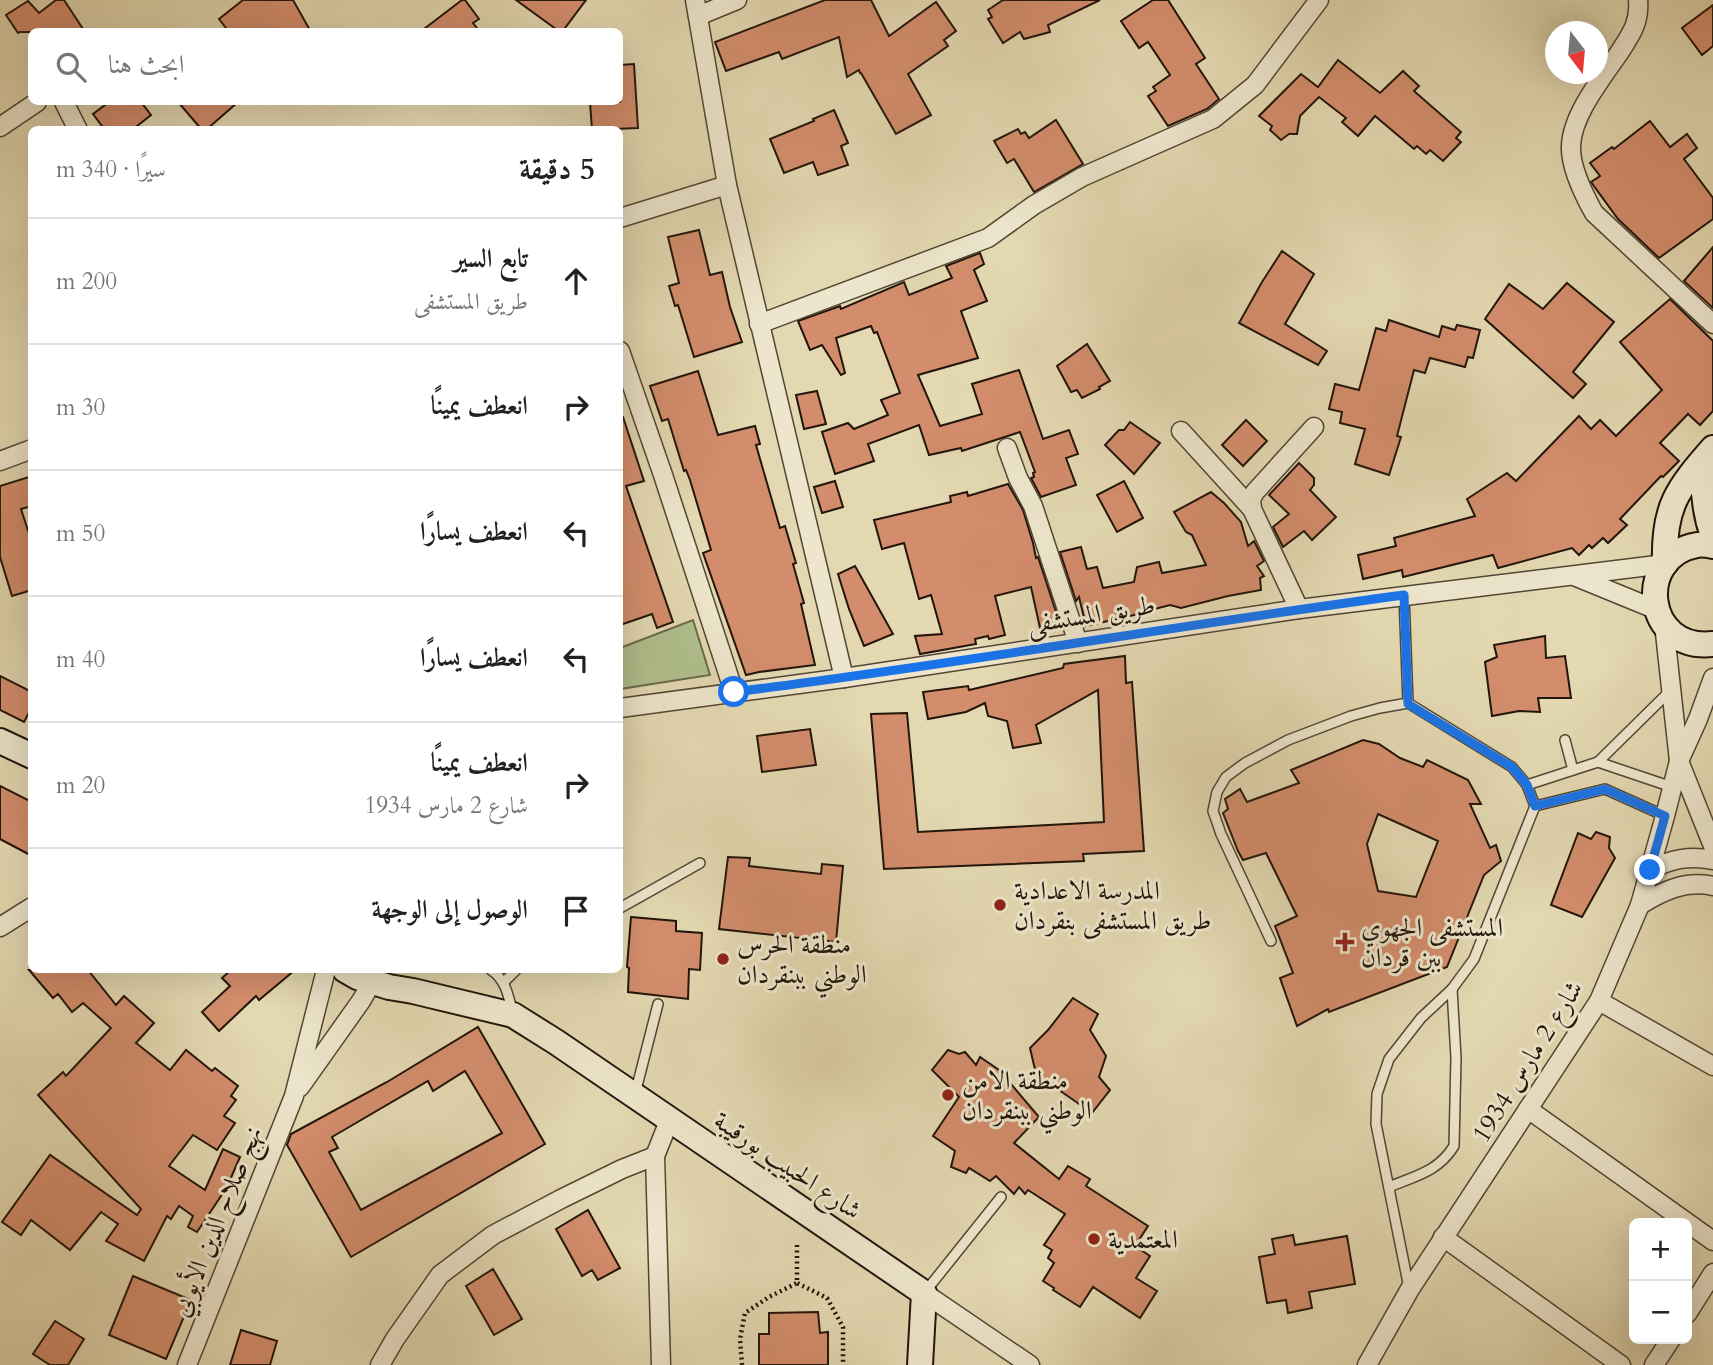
<!DOCTYPE html>
<html lang="ar">
<meta charset="utf-8">
<style>
:root{--surface:#fff;--page:#f6f6f6;--text:#222;--muted:#767676;--line:#e0e0e0}
body{margin:0;font-family:Cardo,Amiri,serif;background:var(--page);color:var(--text);direction:rtl}
.controls{position:absolute;right:21px;bottom:21px;display:grid;overflow:hidden;border-radius:10px;box-shadow:0 7px 28px #0002}
.controls button{width:63px;height:63px;display:grid;place-items:center;padding:0;border:0;border-bottom:2px solid var(--line);background:var(--surface);color:var(--text);font:35px sans-serif}
.compass{position:absolute;left:1545px;top:21px;width:63px;height:63px;border-radius:50%;background:var(--surface);box-shadow:0 7px 28px #0002;rotate:164deg}
.stop{position:absolute;width:21px;height:21px;margin:-16px;border:5px solid #1a73e8;border-radius:50%;background:#fff}
.stop.end{background:#1a73e8;border-color:#fff;box-shadow:0 2px 7px #0008}
.list{margin:0;padding:0;list-style:none}
h2{display:flex;justify-content:space-between;align-items:center;height:91px;margin:0;padding:0 28px;font-size:30px}
h2 small{font-size:23px;font-weight:400;color:var(--muted)}
.list li{display:grid;grid-template-columns:46px 1fr auto;gap:21px;align-items:center;box-sizing:border-box;height:126px;padding:0 28px;border-top:2px solid var(--line)}
.list b{display:block;font-size:26px;white-space:nowrap}
.list p{margin:0;font-size:23px;white-space:nowrap;color:var(--muted)}
.list em{font-size:23px;font-style:normal;color:var(--muted)}
.icon{flex:none;width:38px;height:38px;fill:none;stroke:currentColor;stroke-width:2;stroke-linecap:round;stroke-linejoin:round}
.map{position:relative;flex:none;width:1713px;height:1365px;overflow:hidden;direction:ltr}
.search{position:absolute;background:var(--surface);box-shadow:0 7px 28px #0002;left:28px;top:28px;width:595px;height:77px;display:flex;align-items:center;gap:18px;box-sizing:border-box;padding:0 24px;border-radius:10px;color:var(--muted);font-size:26px}
.panel{position:absolute;background:var(--surface);box-shadow:0 7px 28px #0002;left:28px;top:126px;width:595px;height:847px;border-radius:10px;direction:rtl}
.map>svg:first-child{display:block}
.green{fill:#b0bf8e;stroke:#696a4c;stroke-width:2}
.building{fill:#d38d6c;stroke:#22150b;stroke-width:2;fill-rule:evenodd}
.lines{fill:none;stroke-linecap:round;stroke-linejoin:round}
.lane-casing{stroke:#524634;stroke-width:12}
.street-casing{stroke:#524634;stroke-width:21}
.secondary-casing{stroke:#22150b;stroke-width:28}
.path{stroke:#22150b;stroke-width:4.5;stroke-dasharray:2 3.5;stroke-linecap:butt}
.lane{stroke:#ede6cc;stroke-width:9}
.street{stroke:#ede6cc;stroke-width:18}
.secondary{stroke:#ede6cc;stroke-width:24}
.route{stroke:#1a73e8;stroke-width:9}
.poi-dot{fill:#8f2418;stroke:#ede6cc;stroke-width:2.5}
.labels{text-anchor:middle;stroke-width:6;stroke-linejoin:round;paint-order:stroke}
.street-label{font-size:26px;fill:#22150b;stroke:#ede6cc}
.poi-label{font-size:26px;fill:#22150b;stroke:#ede6cc;text-anchor:start}
</style>
<div class="map">
<svg width="1713" height="1365" viewBox="0 0 1713 1365">
<rect width="100%" height="100%" fill="#e3d8b1"/>
<filter id="stains"><feTurbulence type="fractalNoise" baseFrequency=".00286" numOctaves="4"/><feColorMatrix values="0 0 0 0 .2 0 0 0 0 .09 0 0 0 0 .02 0 0 0 .5 -.17"/></filter>
<radialGradient id="worn" r=".72"><stop offset=".6" stop-color="#630" stop-opacity="0"/><stop offset="1" stop-color="#630" stop-opacity=".3"/></radialGradient>
<polygon class="green" points="693,620 710,675 620,689 620,648"/>
<g class="building">
<polygon points="56,0 64,0 85,32 20,32 18,33 6,15 28,1 39,13"/>
<polygon points="243,0 293,0 311,32 229,32 219,19"/>
<polygon points="462,0 465,0 479,19 473,23 480,32 420,32"/>
<polygon points="516,0 586,0 562,32 560,32"/>
<polygon points="825,0 871,0 889,36 936,2 956,31 944,40 948,46 908,74 931,115 896,134 861,73 860,73 859,70 847,77 839,37 782,59 779,52 726,71 715,42"/>
<polygon points="1003,0 1100,0 1048,25 1050,32 1024,39 1020,32 1003,43 988,19 992,17 988,10"/>
<polygon points="1153,0 1168,0 1205,58 1196,64 1219,99 1207,109 1168,126 1148,96 1156,91 1153,87 1170,75 1148,42 1139,48 1121,21"/>
<polygon points="1713,5 1713,46 1702,55 1682,28"/>
<polygon points="1338,60 1380,93 1403,71 1419,86 1414,91 1461,132 1456,138 1461,142 1443,161 1430,150 1426,154 1417,146 1414,149 1375,116 1358,136 1342,122 1346,118 1319,97 1300,116 1297,134 1289,134 1281,140 1270,130 1272,126 1259,116 1301,74 1318,87"/>
<polygon points="634,64 638,128 592,130 590,102 620,102 620,65"/>
<polygon points="109,102 141,102 151,115 132,130 105,130 93,114"/>
<polygon points="178,102 238,102 206,130 202,130"/>
<polygon points="834,110 848,143 841,146 848,165 818,175 813,162 784,173 770,139 814,121 813,119"/>
<polygon points="1056,120 1083,164 1034,192 1014,159 1007,163 994,141 1018,129 1021,134 1025,132 1029,138"/>
<polygon points="1650,121 1670,147 1687,134 1697,148 1684,159 1713,198 1713,219 1659,258 1618,219 1591,182 1600,176 1590,163 1612,147 1614,149"/>
<polygon points="699,230 710,275 722,272 730,307 742,342 694,357 678,305 675,306 669,286 679,283 668,237"/>
<polygon points="1713,247 1713,308 1684,281"/>
<polygon points="1282,251 1314,274 1285,324 1327,351 1318,365 1239,323 1262,282"/>
<polygon points="980,253 984,264 974,270 987,301 961,311 978,358 918,375 940,426 982,414 972,384 1019,370 1043,439 1069,430 1078,454 1066,458 1076,485 1041,497 1031,478 1034,477 1033,473 1035,472 1020,432 962,451 961,448 929,455 919,425 868,444 874,461 835,474 822,432 848,423 854,429 888,415 881,400 900,393 877,332 874,333 871,326 836,338 845,373 841,375 822,345 810,350 798,321 840,306 841,309 904,282 909,295 952,278 946,266"/>
<polygon points="1567,283 1614,322 1573,372 1586,384 1573,398 1485,319 1509,284 1543,309"/>
<polygon points="1670,299 1713,341 1713,411 1700,425 1688,414 1660,443 1679,461 1663,477 1661,476 1620,519 1627,525 1608,543 1603,538 1592,548 1589,545 1579,555 1572,548 1498,568 1493,555 1403,577 1402,570 1363,579 1358,555 1396,546 1394,538 1475,516 1467,499 1507,473 1516,481 1579,416 1591,429 1600,420 1616,436 1662,390 1620,342"/>
<polygon points="1389,320 1439,337 1442,326 1455,330 1457,325 1480,330 1473,358 1468,357 1465,367 1430,358 1425,373 1414,370 1397,436 1401,437 1389,475 1355,464 1365,429 1340,423 1342,412 1329,409 1335,384 1359,390 1376,328 1386,331"/>
<polygon points="1087,344 1110,381 1099,387 1100,389 1082,398 1077,390 1071,392 1057,366"/>
<polygon points="698,371 718,435 755,426 760,444 756,445 780,528 785,526 796,563 793,564 804,603 801,604 815,665 759,672 746,675 703,553 711,550 690,480 686,470 684,471 668,419 662,421 650,386"/>
<polygon points="817,391 826,424 804,429 796,395"/>
<polygon points="620,417 623,417 644,481 626,486 673,622 657,628 652,614 620,625"/>
<polygon points="1246,420 1267,441 1243,466 1222,445"/>
<polygon points="1130,422 1160,443 1134,474 1105,445 1119,430 1124,430"/>
<polygon points="1299,463 1314,478 1314,485 1310,490 1336,517 1312,540 1304,531 1283,547 1273,527 1289,514 1269,495"/>
<polygon points="32,476 32,506 21,509 32,543 32,590 12,596 0,557 0,486"/>
<polygon points="835,481 843,507 822,513 814,487"/>
<polygon points="1124,481 1143,518 1117,532 1097,495"/>
<polygon points="1008,484 1023,510 1033,543 1036,558 1038,557 1060,624 1058,627 1040,628 1031,587 995,596 1005,635 989,639 988,636 975,639 976,644 920,654 915,636 942,634 931,595 919,599 904,543 882,549 874,520 951,502 950,496 967,492 968,496"/>
<polygon points="1211,492 1224,503 1241,522 1248,546 1254,541 1264,561 1257,566 1264,576 1260,578 1261,590 1228,596 1181,608 1170,605 1143,612 1143,613 1086,626 1079,597 1076,601 1060,552 1081,547 1087,569 1097,567 1103,588 1134,582 1137,567 1159,562 1162,573 1206,565 1192,535 1186,532 1174,512"/>
<polygon points="855,566 893,634 864,646 849,609 838,574"/>
<polygon points="1545,636 1546,658 1565,656 1571,698 1538,698 1540,712 1519,711 1492,716 1485,662 1497,657 1494,645"/>
<polygon points="1125,656 1126,683 1132,682 1144,851 1083,854 1084,861 884,869 871,714 907,713 918,832 1104,822 1098,690 1036,725 1041,743 1013,748 1007,721 988,716 985,703 966,712 928,719 923,692 968,686 969,690 1063,668 1064,664"/>
<polygon points="0,676 32,692 32,707 24,722 0,710"/>
<polygon points="810,729 816,765 762,772 757,736"/>
<path d="M1363,740l16,4 21,14 23,9 4,-7 41,20 13,24h-11l20,44 6,-3 5,16 -17,14 -37,92 -118,45 -1,-3 -31,17 -17,-48 13,-5 -18,-47 22,-10 -31,-63 -23,7 -5,-9 -15,-38 5,-4 -3,-10 15,-10 7,13 52,-19 -8,-13zM1378,814l60,27 -22,56 -38,-6 -11,-47z"/>
<polygon points="0,786 32,802 32,856 0,839"/>
<polygon points="1596,832 1610,837 1609,848 1615,858 1582,917 1551,905 1578,833 1591,839"/>
<polygon points="728,857 750,858 749,866 821,874 822,864 843,866 836,942 719,929"/>
<polygon points="631,917 676,921 676,931 702,933 700,970 689,969 688,999 628,992 629,968 627,967"/>
<polygon points="29,970 88,970 116,1005 124,996 154,1023 136,1043 170,1070 186,1050 212,1071 215,1068 238,1086 231,1096 236,1100 224,1116 235,1123 217,1150 193,1135 169,1166 205,1190 223,1149 240,1157 227,1187 197,1232 188,1227 193,1216 179,1206 171,1219 167,1216 144,1261 106,1241 118,1224 101,1212 70,1250 31,1220 21,1235 2,1222 50,1155 137,1215 141,1209 38,1095 63,1072 66,1076 111,1028 83,1003 72,1012 58,994 53,998"/>
<polygon points="231,970 295,970 259,1000 256,996 219,1031 202,1012 230,986 222,978"/>
<polygon points="1073,998 1098,1014 1090,1030 1106,1056 1099,1077 1110,1090 1092,1113 1036,1074 1030,1048 1048,1030"/>
<path d="M478,1027l67,117 -194,113 -64,-112 4,-11 96,-52zM465,1071l37,62 -141,77 -32,-58 9,-4 -6,-11 96,-56 5,10z"/>
<polygon points="948,1050 959,1054 965,1052 976,1065 980,1057 999,1070 1039,1117 1014,1143 1059,1179 1068,1166 1090,1179 1086,1186 1148,1226 1135,1246 1150,1256 1136,1278 1157,1291 1140,1318 1093,1287 1080,1307 1053,1290 1054,1288 1043,1281 1054,1263 1048,1258 1052,1250 1044,1245 1065,1214 1028,1190 1025,1194 1019,1187 1014,1194 996,1176 990,1181 969,1168 966,1173 951,1167 955,1151 933,1136 959,1097 932,1070"/>
<polygon points="588,1210 620,1268 598,1280 592,1270 582,1276 556,1229"/>
<polygon points="1293,1235 1295,1245 1347,1236 1355,1284 1309,1292 1312,1308 1288,1313 1286,1300 1267,1303 1259,1257 1275,1254 1272,1239"/>
<polygon points="493,1269 522,1319 494,1335 466,1286"/>
<polygon points="133,1276 191,1300 166,1359 109,1335"/>
<polygon points="818,1312 820,1333 828,1332 828,1365 759,1365 759,1334 769,1334 769,1313"/>
<polygon points="55,1321 84,1339 68,1365 50,1365 33,1354"/>
<polygon points="241,1330 277,1341 270,1365 230,1365"/>
</g>
<g class="lines">
<defs>
<g id="lane">
<polyline points="1404,595 1408,703 1512,767 1527,785 1535,806 1474,959 1452,989 1421,1018 1389,1059 1377,1094 1376,1124 1409,1288"/>
<polyline points="1565,740 1573,770"/>
<polyline points="1598,762 1670,691"/>
<polyline points="1527,785 1598,762 1672,787"/>
<polyline points="1535,806 1605,789 1665,816"/>
<polyline points="620,908 700,863"/>
<polyline points="1271,941 1221,834 1213,811 1217,792 1226,777 1245,763 1288,740 1351,716 1380,708 1408,703"/>
<path d="M491,970c14,9 17,24 21,40"/>
<polyline points="504,982 516,970"/>
<polyline points="635,1094 658,1004"/>
<path d="M1389,1187c26,-11 49,-15 65,-41l2,-88 -4,-69"/>
<polyline points="925,1292 1001,1197"/>
</g>
<g id="street">
<polyline points="695,0 727,185 844,678"/>
<path d="M1638,0c2,21 -6,33 -17,50 -18,27 -49,64 -50,96 -1,21 13,49 23,67l119,111"/>
<polyline points="698,16 737,0"/>
<polyline points="64,102 78,130"/>
<polyline points="0,127 37,102"/>
<polyline points="620,218 727,185"/>
<polyline points="759,324 988,238 1034,205 1082,177 1213,119 1255,85 1319,0"/>
<polyline points="620,351 663,475 734,692"/>
<polyline points="1181,431 1252,509"/>
<polyline points="1007,448 1018,478 1033,506 1078,643"/>
<polyline points="0,461 32,449"/>
<polyline points="1574,576 1657,610"/>
<polyline points="1299,609 1252,509 1251,499 1255,492 1314,427"/>
<polyline points="1664,624 1679,761 1713,846"/>
<polyline points="620,708 844,678 1299,609 1665,564"/>
<path d="M1650,870c21,-11 40,-15 63,-10"/>
<path d="M1640,905c23,-14 45,-25 73,-19"/>
<polyline points="0,927 32,907"/>
<polyline points="1599,1001 1713,1066"/>
<polyline points="300,1087 361,1001 372,982 376,970"/>
<polyline points="1528,1109 1713,1241"/>
<polyline points="655,1156 661,1365"/>
<polyline points="1443,1237 1621,1365"/>
<polyline points="924,1293 1030,1365"/>
<polyline points="1687,1314 1713,1273"/>
<polyline points="187,1365 294,1096 326,970"/>
<polyline points="380,1365 395,1339 440,1275 493,1235 561,1199 622,1169 655,1156 669,1121"/>
<polyline points="1367,1365 1410,1289 1599,1001 1640,905 1665,816 1679,761 1698,719 1713,678"/>
<polyline points="1654,1365 1671,1339"/>
</g>
<g id="secondary">
<path d="M1704,459c-2,27 0,52 9,77"/>
<path d="M1713,546c-5,-1 -11,-2 -16,-1 -63,11 -53,107 16,99"/>
<path d="M1665,564c-2,-57 12,-75 48,-116"/>
<polyline points="0,741 32,756"/>
<polyline points="345,970 357,977 389,987 413,991 513,1015 556,1042 924,1293 920,1365"/>
</g>
</defs>
<use href="#lane" class="lane-casing"/>
<use href="#street" class="street-casing"/>
<use href="#secondary" class="secondary-casing"/>
<g class="path">
<polyline points="797,1245 797,1283 827,1298 843,1327 843,1365"/>
<polyline points="742,1365 740,1339 745,1313 769,1297 797,1283"/>
</g>
<use href="#lane" class="lane"/>
<use href="#street" class="street"/>
<use href="#secondary" class="secondary"/>
</g>
<g class="lines">
<path class="route" d="M734,692c224,-28 446,-67 670,-97l4,109 104,63 15,18 8,21 70,-17 60,27 -15,54"/>
</g>
<g class="poi-dot">
<circle cx="1000" cy="905" r="7"/>
<path d="M1341.5 931.5h7v7h7v7h-7v7h-7v-7h-7v-7h7z"/>
<circle cx="723" cy="959" r="7"/>
<circle cx="948" cy="1095" r="7"/>
<circle cx="1094" cy="1239" r="7"/>
</g>
<g class="labels">
<g class="street-label">
<text transform="translate(1091 614) rotate(-9)" y="9">طريق المستشفى</text>
<text transform="translate(1527 1061) rotate(-58)" y="9">شارع 2 مارس 1934</text>
<text transform="translate(788 1165) rotate(34)" y="9">شارع الحبيب بورقيبة</text>
<text transform="translate(216 1221) rotate(-68)" y="9">نهج صلاح الدين الأيوبي</text>
</g>
<g class="poi-label">
<text x="1014" y="899">المدرسة الاعدادية<tspan x="1014" dy="30">طريق المستشفى بنقردان</tspan></text>
<text x="1361" y="936">المستشفى الجهوي<tspan x="1361" dy="30">ببن قردان</tspan></text>
<text x="737" y="953">منطقة الحرس<tspan x="737" dy="30">الوطني ببنقردان</tspan></text>
<text x="962" y="1089">منطقة الامن<tspan x="962" dy="30">الوطني ببنقردان</tspan></text>
<text x="1108" y="1248">المعتمدية</text>
</g>
</g>
<rect width="100%" height="100%" filter="url(#stains)"/>
<rect width="100%" height="100%" fill="url(#worn)"/>
</svg>
<div class="controls">
<button>+</button>
<button>−</button>
</div>
<svg class="compass" viewBox="-18 -18 36 36"><path d="M0-13l5 13h-10z" fill="#e53935"/><path d="M0 13l5-13h-10z" fill="#767676"/></svg>
<div class="stop" style="left:734px;top:692px"></div>
<div class="stop end" style="left:1650px;top:870px"></div>
<div class="search"><svg class="icon" aria-label="search" viewBox="0 0 24 24"><circle cx="10" cy="10" r="6"/><path d="M15 15l6 6"/></svg>ابحث هنا</div>
<section class="panel">
<h2>5 دقيقة<small>سيرًا · 340 m</small></h2>
<ul class="list">
<li><svg class="icon" aria-label="ahead" viewBox="0 0 24 24"><path d="M12 20V5M6 11l6-6 6 6"/></svg><div><b>تابع السير</b><p>طريق المستشفى</p></div><em>200 m</em></li>
<li><svg class="icon" aria-label="right" viewBox="0 0 24 24"><path d="M7 20v-9h11M14 6l5 5-5 5"/></svg><div><b>انعطف يمينًا</b></div><em>30 m</em></li>
<li><svg class="icon" aria-label="left" viewBox="0 0 24 24"><path d="M17 20v-9H6M10 6l-5 5 5 5"/></svg><div><b>انعطف يسارًا</b></div><em>50 m</em></li>
<li><svg class="icon" aria-label="left" viewBox="0 0 24 24"><path d="M17 20v-9H6M10 6l-5 5 5 5"/></svg><div><b>انعطف يسارًا</b></div><em>40 m</em></li>
<li><svg class="icon" aria-label="right" viewBox="0 0 24 24"><path d="M7 20v-9h11M14 6l5 5-5 5"/></svg><div><b>انعطف يمينًا</b><p>شارع 2 مارس 1934</p></div><em>20 m</em></li>
<li><svg class="icon" aria-label="arrive" viewBox="0 0 24 24"><path d="M6 21V4h12l-3 4 3 4H6"/></svg><div><b>الوصول إلى الوجهة</b></div></li>
</ul>
</section>
</div>
